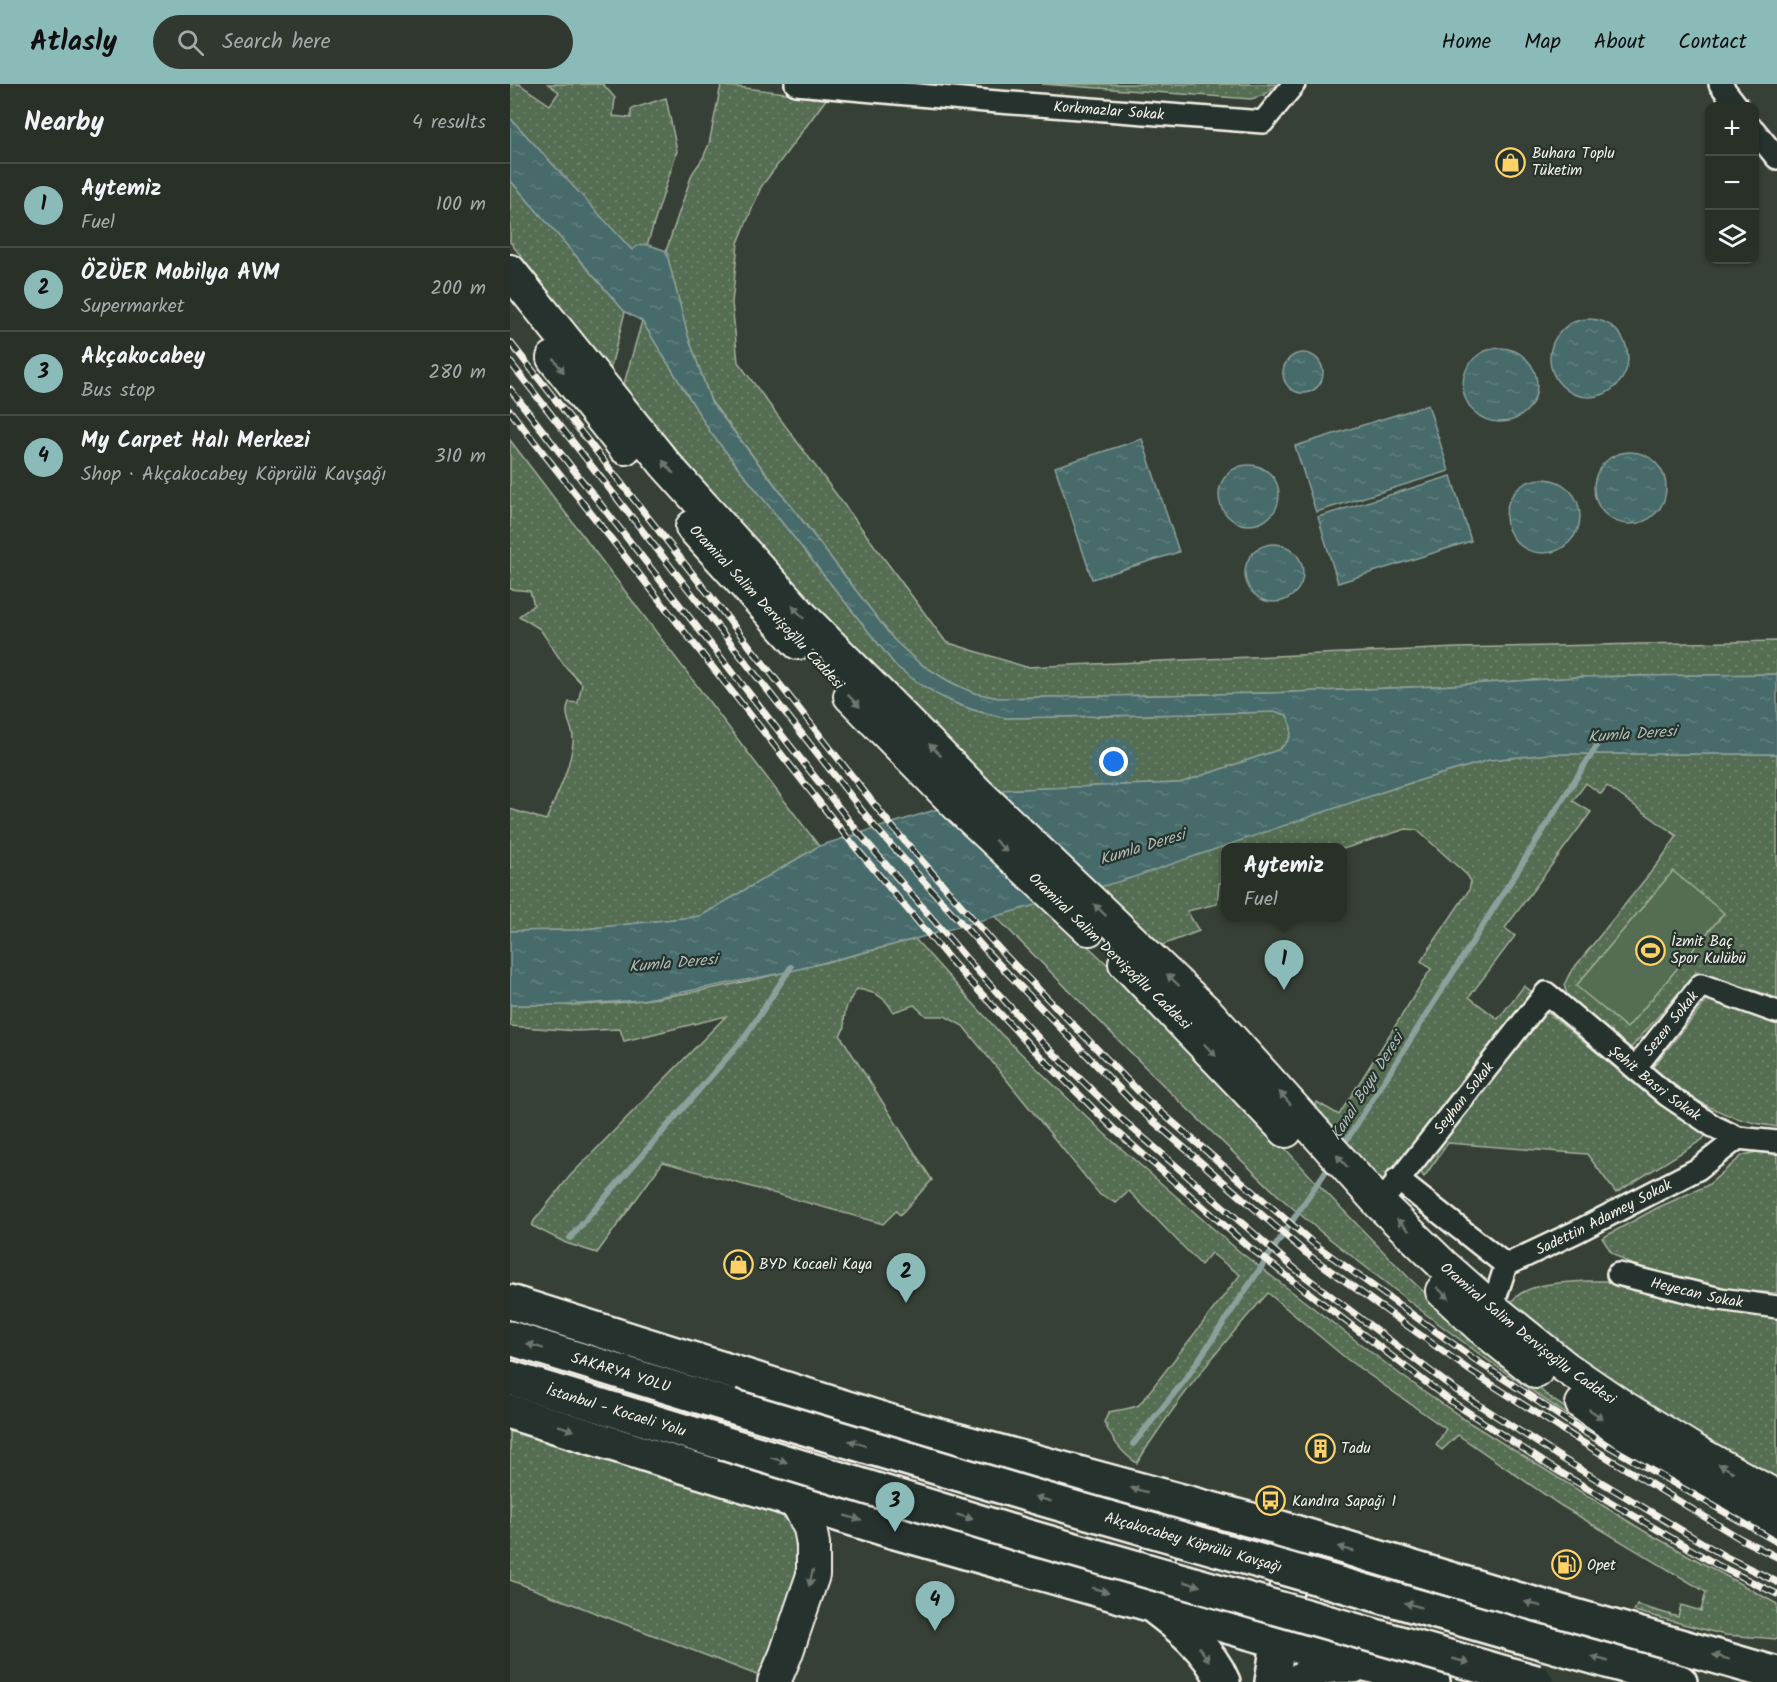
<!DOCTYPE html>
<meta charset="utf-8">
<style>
:root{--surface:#293028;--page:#313830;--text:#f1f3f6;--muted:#a5a9a8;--line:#454b45;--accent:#8bbbb9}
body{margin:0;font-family:Kalam,sans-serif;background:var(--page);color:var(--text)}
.controls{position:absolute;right:18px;top:18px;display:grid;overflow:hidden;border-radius:12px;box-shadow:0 2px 4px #0004}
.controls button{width:54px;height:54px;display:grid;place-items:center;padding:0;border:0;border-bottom:2px solid var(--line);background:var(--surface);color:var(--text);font:30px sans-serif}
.you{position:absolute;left:604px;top:678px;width:21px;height:21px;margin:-15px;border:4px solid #fff;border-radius:50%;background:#1a73e8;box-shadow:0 0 0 9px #1a73e833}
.badge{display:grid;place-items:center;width:39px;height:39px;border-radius:50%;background:var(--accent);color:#111;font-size:20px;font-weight:700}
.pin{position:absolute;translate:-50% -50px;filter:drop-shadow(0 2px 3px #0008)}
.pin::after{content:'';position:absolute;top:32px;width:21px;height:18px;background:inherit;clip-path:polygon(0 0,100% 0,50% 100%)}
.popup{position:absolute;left:711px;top:759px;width:126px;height:78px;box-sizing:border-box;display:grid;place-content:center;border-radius:12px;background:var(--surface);filter:drop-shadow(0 2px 4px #0005);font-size:20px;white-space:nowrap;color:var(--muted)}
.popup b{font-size:22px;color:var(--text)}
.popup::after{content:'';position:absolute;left:50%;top:100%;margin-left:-12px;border:12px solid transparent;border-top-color:var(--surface)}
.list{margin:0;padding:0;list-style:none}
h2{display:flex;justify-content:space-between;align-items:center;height:78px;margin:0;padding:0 24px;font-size:26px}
h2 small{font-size:20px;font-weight:400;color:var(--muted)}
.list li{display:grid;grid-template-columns:39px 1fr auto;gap:18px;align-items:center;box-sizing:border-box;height:84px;padding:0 24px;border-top:2px solid var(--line)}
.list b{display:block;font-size:22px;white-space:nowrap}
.list p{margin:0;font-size:20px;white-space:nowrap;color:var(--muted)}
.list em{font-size:20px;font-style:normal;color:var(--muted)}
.icon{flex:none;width:33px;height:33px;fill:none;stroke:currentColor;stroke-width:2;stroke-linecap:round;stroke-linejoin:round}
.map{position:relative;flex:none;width:1267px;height:1598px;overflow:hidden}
header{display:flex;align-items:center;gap:36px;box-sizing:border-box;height:84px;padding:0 30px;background:var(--accent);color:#111}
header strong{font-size:28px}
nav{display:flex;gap:33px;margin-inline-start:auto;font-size:21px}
.search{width:420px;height:54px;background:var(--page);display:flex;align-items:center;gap:15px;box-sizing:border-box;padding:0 21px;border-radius:33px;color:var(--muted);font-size:22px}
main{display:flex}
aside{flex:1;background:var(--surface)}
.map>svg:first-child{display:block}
.green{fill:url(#green-dots);stroke:#a4af9d;stroke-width:1.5}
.pitch{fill:#556d52;stroke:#a4af9d;stroke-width:1.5}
.water{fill:url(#water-ripples);stroke:#8ca09c;stroke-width:1.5}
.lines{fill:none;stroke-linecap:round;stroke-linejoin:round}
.stream{stroke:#8ca09c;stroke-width:6}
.minor-casing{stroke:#f4f1e8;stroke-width:26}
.secondary-casing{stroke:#f4f1e8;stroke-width:36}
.trunk-casing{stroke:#f4f1e8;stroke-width:38}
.minor{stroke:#26332d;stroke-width:21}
.secondary{stroke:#26332d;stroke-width:32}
.trunk{stroke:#26332d;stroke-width:33}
.rail-casing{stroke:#f4f1e8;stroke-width:7}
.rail{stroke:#26332d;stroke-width:4.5;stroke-dasharray:14;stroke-linecap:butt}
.trunk-bridge-casing{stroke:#f4f1e8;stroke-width:38;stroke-linecap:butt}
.trunk-bridge{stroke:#26332d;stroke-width:33}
.oneway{fill:#6e766e}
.labels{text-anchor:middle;stroke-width:4.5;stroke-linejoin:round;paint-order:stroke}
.street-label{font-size:15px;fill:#f4f1e8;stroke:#26332d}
.poi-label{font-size:15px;fill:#f4f1e8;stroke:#26332d;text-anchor:start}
.water-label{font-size:16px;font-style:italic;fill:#aebbb6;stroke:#26332d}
</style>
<header>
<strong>Atlasly</strong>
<div class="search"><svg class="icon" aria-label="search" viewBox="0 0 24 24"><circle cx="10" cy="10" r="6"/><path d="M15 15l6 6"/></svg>Search here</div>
<nav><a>Home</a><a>Map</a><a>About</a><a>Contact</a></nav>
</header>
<main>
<aside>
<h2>Nearby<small>4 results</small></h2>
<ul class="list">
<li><span class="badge">1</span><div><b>Aytemiz</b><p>Fuel</p></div><em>100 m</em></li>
<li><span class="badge">2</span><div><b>ÖZÜER Mobilya AVM</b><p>Supermarket</p></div><em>200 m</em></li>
<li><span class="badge">3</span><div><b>Akçakocabey</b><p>Bus stop</p></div><em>280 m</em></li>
<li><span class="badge">4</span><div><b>My Carpet Halı Merkezi</b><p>Shop · Akçakocabey Köprülü Kavşağı</p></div><em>310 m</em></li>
</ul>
</aside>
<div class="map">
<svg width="1267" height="1598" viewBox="0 0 1267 1598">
<defs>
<pattern id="green-dots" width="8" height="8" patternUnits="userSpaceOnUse" patternTransform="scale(1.5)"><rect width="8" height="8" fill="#556d52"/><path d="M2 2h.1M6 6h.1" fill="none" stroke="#6e826b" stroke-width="1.8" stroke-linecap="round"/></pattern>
<pattern id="water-ripples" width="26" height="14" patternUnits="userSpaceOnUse" patternTransform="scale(1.5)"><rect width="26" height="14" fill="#466a6a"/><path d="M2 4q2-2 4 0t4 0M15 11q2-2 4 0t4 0" fill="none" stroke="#61807f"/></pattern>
</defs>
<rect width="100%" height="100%" fill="#374036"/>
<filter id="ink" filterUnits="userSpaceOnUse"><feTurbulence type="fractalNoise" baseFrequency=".0167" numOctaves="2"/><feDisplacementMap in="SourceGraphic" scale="12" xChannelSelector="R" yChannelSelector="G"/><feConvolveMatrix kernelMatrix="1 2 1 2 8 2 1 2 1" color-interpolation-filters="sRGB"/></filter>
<g filter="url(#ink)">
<g class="green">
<polygon points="0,0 9,0 40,21 49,8 38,0 93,0 105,14 103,32 121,34 121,25 156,14 167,67 132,177 0,34"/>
<polygon points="532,0 767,0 754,11 741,15"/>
<polygon points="211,1 317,14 251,103 228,159 222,219 228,278 436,558 516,583 948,564 1267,557 1267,590 1068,593 928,602 762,609 488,614 464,609 440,598 409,579 384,556 201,317 178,252 156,167 182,90 193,74 199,60"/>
<polygon points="0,96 115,228 100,286 0,158"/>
<path d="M132,237l69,112 185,233c36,29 63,43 110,52l271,-6 10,3c8,16 5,25 -9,35l-98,33 -181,7 -127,-119 -116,-127 -133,-157z"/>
<path d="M0,356l309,406 -118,70 -126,14 -65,1v-122l36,11c11,-25 24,-51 27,-77 2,-16 -11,-25 -4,-41l9,1 4,-19 -18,-19 -24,-36 -21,-13 15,-11 -4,-14 -20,-2z"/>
<polygon points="1039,670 1267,670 1267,914 1187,887 1121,964 1058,913 1054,901 1060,889 1149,778 1167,752 1097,702 1091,710 1076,699 1063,717 1081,728 995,844 1005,852 959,913 988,935 1014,902 1025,910 871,1101 803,1026 807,1018 829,1031 921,885 911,877 959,806 961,797 957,791 907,746 896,745 833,765 832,764 716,764 715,799 709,799 707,820 677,827 689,847 650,862 589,803 887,703 979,676"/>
<polygon points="532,819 666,945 803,1095 900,1195 955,1246 1046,1318 1145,1382 1056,1330 980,1278 917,1231 811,1148 772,1115 660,1008 485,832"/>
<path d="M405,855l85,94 108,104 132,115 68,52 93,71 69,48 174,108 133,73v35l-52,-4 -91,-24 3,-6 41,12 3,-12 20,6 5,-19 -146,-87 -102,-70 -16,15 -6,-5 10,-16 -98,-69 -80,-67c-48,53 -93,109 -131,170 -16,-10 -25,-24 -33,-41l5,-10c10,-3 20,-2 30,-7l101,-130 -29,-22 -10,12 -72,-74 -13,12 -16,-8 -137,-169 -18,-10h-19l-12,-11 -21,7c-8,-16 -19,-20 -36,-23 -9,13 -15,23 -12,38l-5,8 92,145 -32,35 -4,-4 -13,13 -220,-62 -66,91 -31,-10 -34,-17 2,-5 36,-45 156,-160 -102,25 -4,-12 -43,2 -67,-5v-21c44,0 89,1 133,-5 92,-13 182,-37 272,-61z"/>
<path d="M1200,913l32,14 35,11v105c-52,-7 -85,-26 -124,-60z"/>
<polygon points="1030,927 1040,930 1139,1012 1197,1050 1192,1056 1106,1109 1077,1070 938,1059 914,1093 909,1086"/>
<polygon points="1247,1068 1267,1068 1267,1209 1201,1204 1118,1179 1102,1169 1092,1154 1147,1124 1198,1101 1233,1071"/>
<path d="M1077,1197h19l107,29 64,7v167l-109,-63 -112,-77 -42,-36 -2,-7c16,-19 51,-18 75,-20z"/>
<polygon points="0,1344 265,1428 275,1434 284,1447 289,1471 289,1495 252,1593 0,1496"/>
</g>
<polygon class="pitch" points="1163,787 1214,829 1117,944 1066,902"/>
<g class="water">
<path d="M0,34l122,132c11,-10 21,-4 34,1l22,85 23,66 183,238 25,23 31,19 24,11 24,5 274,-5 166,-7 140,-9 199,-3v80h-228l-60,6 -92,27 -269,92 -213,60 -128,33 -146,28 -75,5h-56v-74l65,-1 126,-14 118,-70 180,-56 181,-7 98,-33c14,-10 17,-19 9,-35l-10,-3 -271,6c-47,-9 -74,-23 -110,-52l-185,-233 -69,-112 -17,-9 -115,-132z"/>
<circle cx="1079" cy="274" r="39"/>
<circle cx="990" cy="301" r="37"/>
<circle cx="793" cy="289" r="20"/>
<polygon points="918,321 939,387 806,428 785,362"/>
<polygon points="632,355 669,468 582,495 545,383"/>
<circle cx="1120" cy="404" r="36"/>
<circle cx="739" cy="411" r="30"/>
<polygon points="941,392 961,457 828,499 808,433"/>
<circle cx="1033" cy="432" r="37"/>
<circle cx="764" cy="489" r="29"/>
</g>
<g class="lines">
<g class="stream">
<polyline points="831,1065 1086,663"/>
<polyline points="60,1154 235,953 281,883"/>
<polyline points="623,1360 675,1296 822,1078"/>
</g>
<defs>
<g id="minor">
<path id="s1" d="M286,0l189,17 278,21 31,-38"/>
<polyline points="1210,0 1227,22"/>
<polyline points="1244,46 1267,74"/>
<path id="s2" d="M1125,984l66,-83 76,27"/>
<polyline points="887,1095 996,1181"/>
<path id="s3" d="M870,1120l166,-211 121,102 46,31 25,12 39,4"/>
<path id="s4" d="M1108,1190l102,25 57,8"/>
<path id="s5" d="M982,1224l14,-43 72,-34 120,-62 40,-31"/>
</g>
<g id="secondary">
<path id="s6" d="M0,187l155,193 137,152 175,176 232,222 171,190 63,61 49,43 73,59 60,41 70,43 82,46"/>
<polyline points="43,274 115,364"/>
<polyline points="182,443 288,559"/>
<polyline points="340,612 448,722 579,845"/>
<polyline points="615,879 776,1047"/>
<polyline points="932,1207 968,1241 1026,1288"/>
<polyline points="1072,1320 1125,1357 1267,1439"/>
<polyline points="264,1598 276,1570 303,1491 303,1460 300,1444 287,1418"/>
</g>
<g id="trunk">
<polyline points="0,1218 394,1342 771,1444 1006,1515 1267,1590"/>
<path id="s7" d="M0,1254l221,68"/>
<path id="s8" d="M0,1294l213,65"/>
<polyline points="0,1328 385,1448 769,1557 923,1598"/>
<path d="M672,1429c-26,23 -27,58 -33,90 28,21 60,45 74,79"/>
<polyline points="1146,1591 1170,1598"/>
<polyline points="762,1598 782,1466 778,1458"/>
<path d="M787,1598c19,-15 33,-18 57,-16"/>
</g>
</defs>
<use href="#minor" class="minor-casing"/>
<use href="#secondary" class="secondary-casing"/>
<use href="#trunk" class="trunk-casing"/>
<use href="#minor" class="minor"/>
<use href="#secondary" class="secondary"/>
<use href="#trunk" class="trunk"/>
<defs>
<g id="rail">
<polyline points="0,258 379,739 491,867 637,1016 803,1159 967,1277 1074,1348 1267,1458"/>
<polyline points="0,278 365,743 479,870 628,1024 796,1169 959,1286 1067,1355 1231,1455 1267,1473"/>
<polyline points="0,305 348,748 456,874 532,958 614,1037 784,1184 943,1304 1048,1372 1216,1473 1267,1498"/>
<polyline points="0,327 336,752 441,877 522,964 604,1045 739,1163 935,1313 1038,1381 1209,1482 1267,1510"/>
</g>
</defs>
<use href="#rail" class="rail-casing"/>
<use href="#rail" class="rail"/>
<defs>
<g id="trunk-bridge">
<path id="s9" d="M221,1322l312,93 613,176"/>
<polyline points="213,1359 512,1451 1026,1598"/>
</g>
</defs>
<use href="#trunk-bridge" class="trunk-bridge-casing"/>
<use href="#trunk-bridge" class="trunk-bridge"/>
</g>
<defs><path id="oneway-solid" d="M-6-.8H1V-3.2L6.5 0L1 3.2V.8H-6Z" transform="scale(1.5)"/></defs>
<g class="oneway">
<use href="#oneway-solid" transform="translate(49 282) rotate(53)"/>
<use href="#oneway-solid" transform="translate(158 383) rotate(-130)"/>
<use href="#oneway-solid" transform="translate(288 528) rotate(-132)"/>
<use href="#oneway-solid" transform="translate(344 617) rotate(45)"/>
<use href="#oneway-solid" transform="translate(425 666) rotate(-135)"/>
<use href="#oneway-solid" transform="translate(491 762) rotate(43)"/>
<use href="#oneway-solid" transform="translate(590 826) rotate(-136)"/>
<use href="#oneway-solid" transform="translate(663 896) rotate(-137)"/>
<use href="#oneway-solid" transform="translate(700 966) rotate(46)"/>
<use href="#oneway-solid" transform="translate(775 1014) rotate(-132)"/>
<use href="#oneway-solid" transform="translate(832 1077) rotate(-132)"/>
<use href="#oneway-solid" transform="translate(893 1141) rotate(-136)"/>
<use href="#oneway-solid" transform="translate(933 1209) rotate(43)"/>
<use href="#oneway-solid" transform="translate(25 1262) rotate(-163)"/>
<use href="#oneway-solid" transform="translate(1086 1330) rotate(34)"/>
<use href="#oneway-solid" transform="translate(56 1344) rotate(18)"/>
<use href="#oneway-solid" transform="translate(347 1359) rotate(-163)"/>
<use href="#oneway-solid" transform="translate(269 1376) rotate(17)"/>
<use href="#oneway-solid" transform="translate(1216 1384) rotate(-151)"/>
<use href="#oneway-solid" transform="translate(629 1406) rotate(-165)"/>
<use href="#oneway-solid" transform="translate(533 1415) rotate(-164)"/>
<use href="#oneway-solid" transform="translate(455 1433) rotate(17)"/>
<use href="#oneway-solid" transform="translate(343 1434) rotate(16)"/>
<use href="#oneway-solid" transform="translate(836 1465) rotate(-163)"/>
<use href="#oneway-solid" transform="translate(301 1494) rotate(103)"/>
<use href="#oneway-solid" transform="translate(682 1500) rotate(16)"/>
<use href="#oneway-solid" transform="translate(590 1506) rotate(16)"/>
<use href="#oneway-solid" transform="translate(1023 1520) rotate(-165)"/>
<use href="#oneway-solid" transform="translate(903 1521) rotate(-164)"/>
<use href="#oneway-solid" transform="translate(694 1570) rotate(54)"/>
<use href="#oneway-solid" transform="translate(1211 1573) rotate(-163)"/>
<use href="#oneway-solid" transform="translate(1090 1575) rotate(-164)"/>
<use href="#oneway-solid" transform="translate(951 1577) rotate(16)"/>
</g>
</g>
<defs>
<symbol id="shop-ring" viewBox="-11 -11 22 22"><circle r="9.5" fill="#26332d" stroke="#ffd166" stroke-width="1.5"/><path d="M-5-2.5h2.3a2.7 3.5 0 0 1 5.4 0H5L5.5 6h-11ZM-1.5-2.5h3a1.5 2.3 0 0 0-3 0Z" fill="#ffd166"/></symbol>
<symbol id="stadium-ring" viewBox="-11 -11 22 22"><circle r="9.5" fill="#26332d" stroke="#ffd166" stroke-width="1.5"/><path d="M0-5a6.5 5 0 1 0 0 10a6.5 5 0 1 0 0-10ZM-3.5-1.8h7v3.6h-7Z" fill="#ffd166"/></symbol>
<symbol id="building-ring" viewBox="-11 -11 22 22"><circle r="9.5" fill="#26332d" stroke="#ffd166" stroke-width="1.5"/><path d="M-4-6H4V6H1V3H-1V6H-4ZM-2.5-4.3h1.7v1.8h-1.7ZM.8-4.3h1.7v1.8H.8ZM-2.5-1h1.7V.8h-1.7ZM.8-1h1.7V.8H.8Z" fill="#ffd166"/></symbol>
<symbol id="bus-ring" viewBox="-11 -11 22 22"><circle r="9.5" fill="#26332d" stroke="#ffd166" stroke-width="1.5"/><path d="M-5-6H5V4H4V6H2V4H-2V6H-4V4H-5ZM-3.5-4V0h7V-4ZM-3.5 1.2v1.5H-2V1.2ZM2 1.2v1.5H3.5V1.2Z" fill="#ffd166"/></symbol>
<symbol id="fuel-ring" viewBox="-11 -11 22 22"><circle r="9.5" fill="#26332d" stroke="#ffd166" stroke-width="1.5"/><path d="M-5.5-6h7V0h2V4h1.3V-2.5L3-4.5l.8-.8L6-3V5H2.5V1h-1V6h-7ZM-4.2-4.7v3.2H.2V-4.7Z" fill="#ffd166"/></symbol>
</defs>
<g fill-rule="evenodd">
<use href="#shop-ring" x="984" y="62" width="33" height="33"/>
<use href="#stadium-ring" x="1124" y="850" width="33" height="33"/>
<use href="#shop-ring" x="212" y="1164" width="33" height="33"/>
<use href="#building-ring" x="794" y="1348" width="33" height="33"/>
<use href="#bus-ring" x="744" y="1400" width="33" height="33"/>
<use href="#fuel-ring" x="1040" y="1464" width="33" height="33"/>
</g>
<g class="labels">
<g class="street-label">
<text dy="5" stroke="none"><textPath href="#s1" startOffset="314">Korkmazlar Sokak</textPath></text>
<text transform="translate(257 523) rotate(47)" y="5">Oramiral Salim Dervişoğllu Caddesi</text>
<text transform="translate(600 867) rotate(44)" y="5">Oramiral Salim Dervişoğllu Caddesi</text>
<text dy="5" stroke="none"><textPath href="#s2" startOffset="57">Sezen Sokak</textPath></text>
<text dy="5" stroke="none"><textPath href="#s3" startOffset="410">Şehit Basri Sokak</textPath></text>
<text dy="5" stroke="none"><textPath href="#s3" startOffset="135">Seyhan Sokak</textPath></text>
<text dy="5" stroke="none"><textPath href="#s5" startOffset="154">Sadettin Adamey Sokak</textPath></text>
<text dy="5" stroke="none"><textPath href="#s4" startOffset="81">Heyecan Sokak</textPath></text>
<text dy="5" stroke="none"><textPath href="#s6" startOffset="1474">Oramiral Salim Dervişoğllu Caddesi</textPath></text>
<text dy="5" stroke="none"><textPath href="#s7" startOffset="116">SAKARYA YOLU</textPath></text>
<text dy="5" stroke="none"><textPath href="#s8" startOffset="111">İstanbul - Kocaeli Yolu</textPath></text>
<text dy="5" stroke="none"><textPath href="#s9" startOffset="482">Akçakocabey Köprülü Kavşağı</textPath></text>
</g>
<g class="poi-label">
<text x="1022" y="74">Buhara Toplu<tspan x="1022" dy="17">Tüketim</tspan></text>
<text x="1161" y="862">İzmit Baç<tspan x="1161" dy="17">Spor Kulübü</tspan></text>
<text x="249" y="1185">BYD Kocaeli Kaya</text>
<text x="831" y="1369">Tadu</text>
<text x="782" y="1422">Kandıra Sapağı 1</text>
<text x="1077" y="1486">Opet</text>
</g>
<g class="water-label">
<text transform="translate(1122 649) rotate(-4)" y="6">Kumla Deresi</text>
<text transform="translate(632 762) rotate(-17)" y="6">Kumla Deresi</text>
<text transform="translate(163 878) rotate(-5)" y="6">Kumla Deresi</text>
<text transform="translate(856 1002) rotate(-58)" y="6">Kanal Boyu Deresi</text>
</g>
</g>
</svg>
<div class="controls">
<button>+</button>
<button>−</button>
<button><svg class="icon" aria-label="layers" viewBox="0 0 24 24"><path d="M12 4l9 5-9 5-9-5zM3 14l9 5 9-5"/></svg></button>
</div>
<div class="you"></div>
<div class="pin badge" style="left:774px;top:906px">1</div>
<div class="popup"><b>Aytemiz</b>Fuel</div>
<div class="pin badge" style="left:396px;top:1219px">2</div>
<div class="pin badge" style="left:385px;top:1448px">3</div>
<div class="pin badge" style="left:425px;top:1547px">4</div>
</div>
</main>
